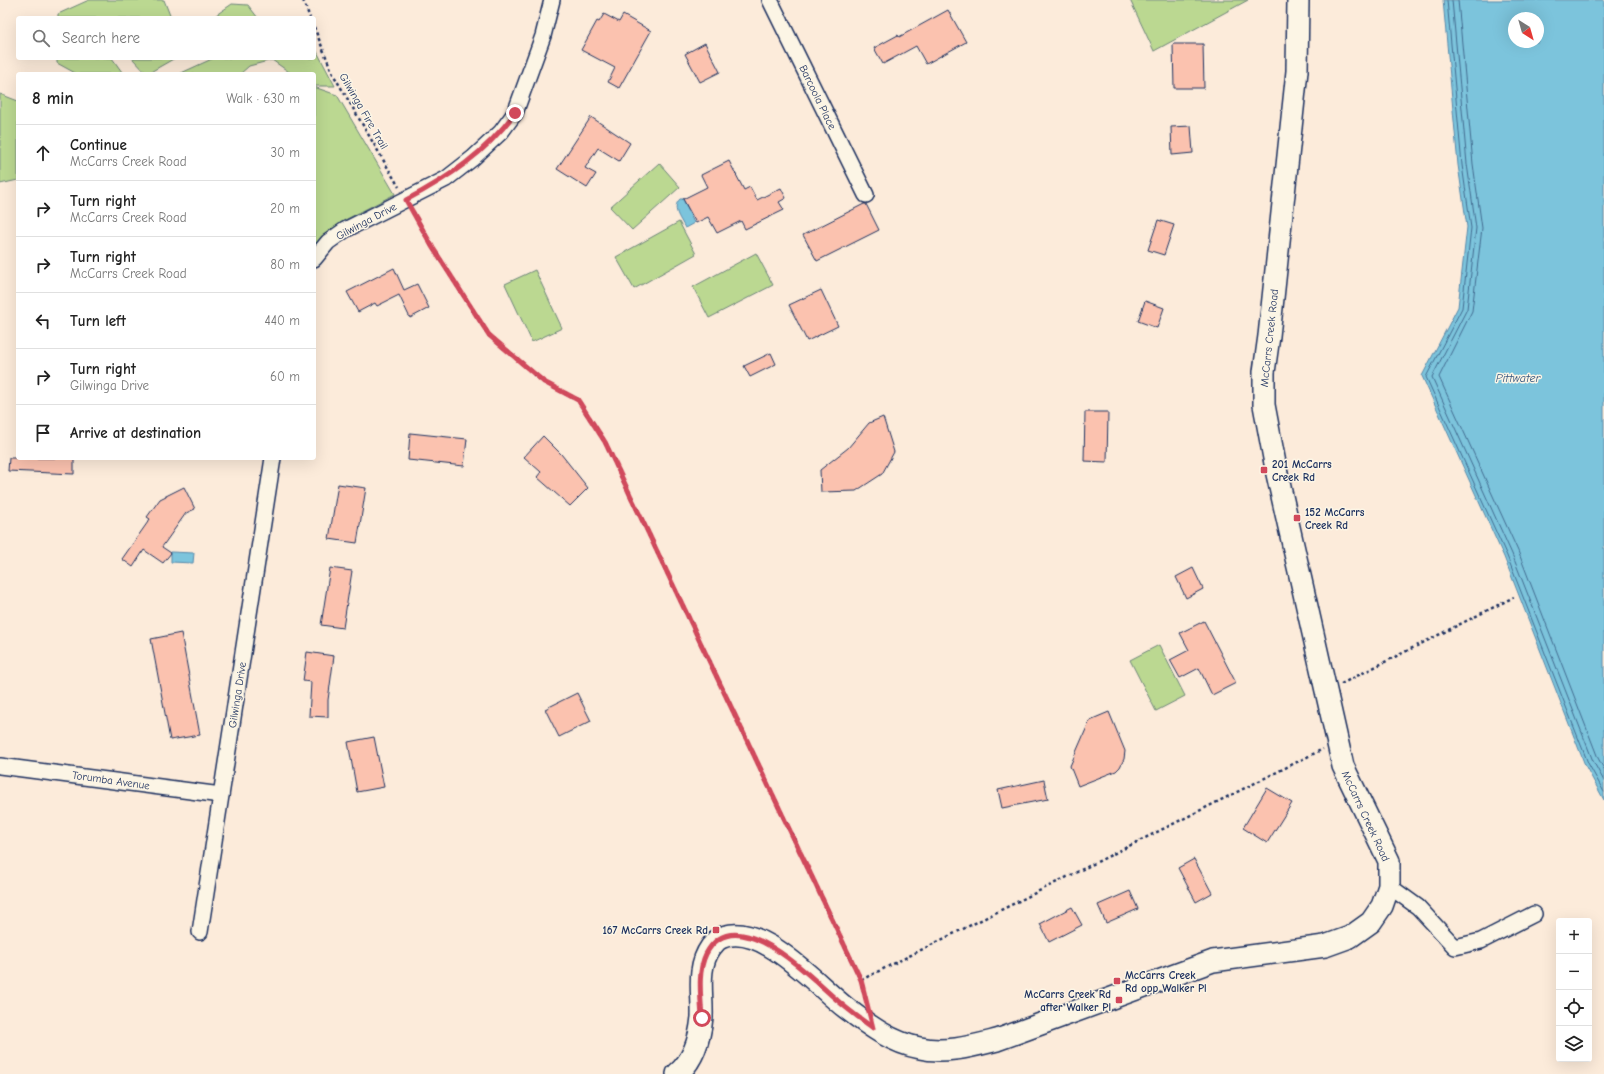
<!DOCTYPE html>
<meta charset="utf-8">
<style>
:root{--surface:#fff;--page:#f2f2f2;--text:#222;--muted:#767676;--line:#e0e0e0}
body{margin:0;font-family:"Comic Neue",sans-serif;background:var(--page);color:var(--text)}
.controls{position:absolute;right:12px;bottom:12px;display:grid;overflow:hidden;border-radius:4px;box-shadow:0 4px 16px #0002}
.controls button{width:36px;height:36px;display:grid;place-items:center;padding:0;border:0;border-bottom:1px solid var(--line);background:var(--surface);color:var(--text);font:20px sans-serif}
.compass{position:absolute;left:1508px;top:12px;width:36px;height:36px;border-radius:50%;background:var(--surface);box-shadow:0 4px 16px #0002;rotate:143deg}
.stop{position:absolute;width:12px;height:12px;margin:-9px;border:3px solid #d1495b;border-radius:50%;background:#fff}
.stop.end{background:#d1495b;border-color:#fff;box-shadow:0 1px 4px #0008}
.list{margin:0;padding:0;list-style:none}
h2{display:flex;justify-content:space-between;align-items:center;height:52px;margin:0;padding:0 16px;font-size:17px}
h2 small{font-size:13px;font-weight:400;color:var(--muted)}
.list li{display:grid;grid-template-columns:26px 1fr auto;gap:12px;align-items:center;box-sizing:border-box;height:56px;padding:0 16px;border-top:1px solid var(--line)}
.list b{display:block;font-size:15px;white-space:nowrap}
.list p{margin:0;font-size:13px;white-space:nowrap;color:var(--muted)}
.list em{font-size:13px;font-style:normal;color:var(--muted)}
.icon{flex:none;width:22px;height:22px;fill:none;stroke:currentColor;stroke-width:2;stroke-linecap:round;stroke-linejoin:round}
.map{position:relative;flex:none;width:1604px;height:1074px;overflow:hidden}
.search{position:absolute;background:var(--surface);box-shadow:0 4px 16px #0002;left:16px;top:16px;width:300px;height:44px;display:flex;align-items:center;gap:10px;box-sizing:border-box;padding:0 14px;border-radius:4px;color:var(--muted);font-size:15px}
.panel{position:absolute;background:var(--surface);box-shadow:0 4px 16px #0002;left:16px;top:72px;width:300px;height:388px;border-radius:4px}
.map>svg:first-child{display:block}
.green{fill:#bbd891;stroke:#6b8478}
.water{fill:#7cc4dc;stroke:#58a;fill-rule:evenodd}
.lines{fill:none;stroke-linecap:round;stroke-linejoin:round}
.shore{stroke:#426b90;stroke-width:1}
.building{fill:#fbc2af;stroke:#1b2f5e}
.minor-casing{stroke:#1b2f5e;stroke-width:18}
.secondary-casing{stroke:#1b2f5e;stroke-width:24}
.path{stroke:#1b2f5e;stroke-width:2.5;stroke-dasharray:3 3;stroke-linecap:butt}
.minor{stroke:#fcf5e5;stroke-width:15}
.secondary{stroke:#fcf5e5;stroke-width:21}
.route{stroke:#d1495b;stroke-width:5}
.poi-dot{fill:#d1495b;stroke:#fcf5e5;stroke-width:1.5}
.labels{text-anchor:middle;stroke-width:3;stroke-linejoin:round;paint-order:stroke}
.street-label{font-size:11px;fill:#1b2f5e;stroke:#fcf5e5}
.poi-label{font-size:11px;font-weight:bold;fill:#1b2f5e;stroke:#fcf5e5;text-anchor:start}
.water-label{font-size:12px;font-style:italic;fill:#33547e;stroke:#fcf5e5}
</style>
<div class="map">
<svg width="1604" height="1074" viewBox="0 0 1604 1074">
<rect width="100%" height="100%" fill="#fcebda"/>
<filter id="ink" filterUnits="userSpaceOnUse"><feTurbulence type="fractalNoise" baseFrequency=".025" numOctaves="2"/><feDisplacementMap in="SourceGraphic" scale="8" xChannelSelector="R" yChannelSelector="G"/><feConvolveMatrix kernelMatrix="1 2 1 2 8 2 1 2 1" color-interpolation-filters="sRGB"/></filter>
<g filter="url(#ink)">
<g class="green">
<polygon points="89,0 164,0 171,18 58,18 58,14"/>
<polygon points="1130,0 1248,0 1154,51"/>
<polygon points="232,4 248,5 258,18 217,18 216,15"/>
<polygon points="314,46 335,86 314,86 314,74 292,74 272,60 249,66 240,74 179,74 214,58 314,58"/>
<polygon points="57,58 112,58 122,72 117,74 77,74 57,63"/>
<polygon points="132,58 175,58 147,74"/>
<polygon points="314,87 337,95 395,194 343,221 314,245"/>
<polygon points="0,94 18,101 18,180 0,184"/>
<polygon points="659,163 680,187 632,230 610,207"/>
<polygon points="679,222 696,254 634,289 616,257"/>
<polygon points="756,253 773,285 709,318 693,287"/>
<polygon points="535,270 562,328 532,342 505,284"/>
<polygon points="1159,645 1185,696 1156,711 1130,660"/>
</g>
<g class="water">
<path d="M1443,0h161v800l-19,-35 -81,-208 -82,-181 36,-69 9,-80 -9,-62zM1514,18h24v24h-24z"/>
<path d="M680,199h3l11,24 -9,5c-5,-10 -14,-20 -5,-29z"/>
<polygon points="171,552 194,553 193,563 171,562"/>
</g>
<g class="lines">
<g class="shore">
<polyline points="1447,0 1462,165 1471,228 1462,308 1426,377 1507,556 1588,763 1604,792"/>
<polyline points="1452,0 1467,164 1476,228 1467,309 1432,377 1512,554 1593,761 1604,781"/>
<polyline points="1458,0 1473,164 1482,228 1472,311 1439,377 1518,551 1598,758 1604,769"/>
</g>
</g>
<g class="building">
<polygon points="948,10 966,42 926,64 916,46 883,64 874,48 898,35 899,37"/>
<polygon points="604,14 619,22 623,15 651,31 619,88 608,82 615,68 581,50 597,21 599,22"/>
<polygon points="705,43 720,72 700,82 685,54"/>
<polygon points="1173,44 1203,44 1204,88 1174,88"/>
<polygon points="591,117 630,143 619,161 598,148 585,168 596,174 587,188 557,169"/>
<polygon points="1191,126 1193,153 1172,155 1171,127"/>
<polygon points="729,161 744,190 750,187 757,200 781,188 786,198 779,202 784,210 745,229 741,221 717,233 708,217 696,223 683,199 707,187 701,175"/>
<polygon points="864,204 866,204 879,230 817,261 803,235"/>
<polygon points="1158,220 1174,225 1164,255 1148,250"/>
<polygon points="394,268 404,290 417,284 429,308 410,318 399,295 377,306 375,303 358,312 347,292"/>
<polygon points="821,290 838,326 807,341 789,305"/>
<polygon points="1145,301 1164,308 1157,328 1138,321"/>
<polygon points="771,353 776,364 750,377 744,366"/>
<polygon points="1085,412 1108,412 1107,462 1084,461"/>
<polygon points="883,417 894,452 882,474 856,491 821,492 820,470 848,448 869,423"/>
<polygon points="410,433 467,439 464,466 408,460"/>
<polygon points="543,436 561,454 588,488 570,506 537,477 541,472 524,457"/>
<polygon points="9,458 74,458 74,474 8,471"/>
<polygon points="338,484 366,488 357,543 329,539"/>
<polygon points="184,487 195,509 186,513 162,547 171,553 163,563 144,550 133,567 122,559 150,519 147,517 160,499"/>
<polygon points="330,568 352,571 343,628 321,625"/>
<polygon points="1193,568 1203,589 1186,598 1176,577"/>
<polygon points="1204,621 1236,683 1212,695 1199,668 1180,678 1170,660 1189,650 1180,633"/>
<polygon points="181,633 200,735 170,740 151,639"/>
<polygon points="307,652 334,656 328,700 328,717 309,716 311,682 303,681"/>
<polygon points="577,693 591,721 559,737 545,709"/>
<polygon points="1109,712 1125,751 1124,759 1120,767 1116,771 1078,786 1070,766 1090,720"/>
<polygon points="374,737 384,787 357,792 348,742"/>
<polygon points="1044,780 1048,799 1002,808 998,790"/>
<polygon points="1267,788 1292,803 1267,843 1243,828"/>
<polygon points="1194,859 1212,893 1196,902 1178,868"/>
<polygon points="1130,891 1138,909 1106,923 1098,905"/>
<polygon points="1072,907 1082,925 1049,942 1040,924"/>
</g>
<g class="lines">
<defs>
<g id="minor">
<polyline points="770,0 866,195"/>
<polyline points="314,259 328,242 345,230 446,179 473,158 501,132 515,113 543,36 552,0"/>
<polyline points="0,766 221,795"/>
<polyline points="1389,886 1418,907 1455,947 1481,941 1534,914"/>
<polyline points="200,932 273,458"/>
</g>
<path id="secondary" d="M677,1074c16,-13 23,-36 25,-57 1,-24 -6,-49 9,-70 2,-2 4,-5 6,-7 40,-25 100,46 129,68 22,17 46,35 74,40 25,6 53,-2 77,-8l216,-79 112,-15 25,-9 21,-15 11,-16 7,-20v-25l-46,-95 -66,-292 -13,-69v-33l5,-36 28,-265 1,-71"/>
</defs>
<use href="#minor" class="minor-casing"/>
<use href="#secondary" class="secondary-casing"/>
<g class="path">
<polyline points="303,0 310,18"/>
<polyline points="314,27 333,74 399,187"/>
<polyline points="413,212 433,248 489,335 544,382 578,400 605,442 861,980 866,1001"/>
<polyline points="1341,684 1514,597"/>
<polyline points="861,980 1323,749"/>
</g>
<use href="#minor" class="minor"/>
<use href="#secondary" class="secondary"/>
</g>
</g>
<g class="lines" filter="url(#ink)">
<path class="route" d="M515,113c-30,40 -65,64 -109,87l27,48 56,87 55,47 34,18 27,42 256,538 12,48c-12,-9 -25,-18 -36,-28 -27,-23 -102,-102 -131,-46 -9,18 -5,44 -4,64"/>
</g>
<g class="poi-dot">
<rect x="1260" y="466" width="8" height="8" rx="2"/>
<rect x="1293" y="514" width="8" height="8" rx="2"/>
<rect x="712" y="926" width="8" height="8" rx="2"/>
<rect x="1113" y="977" width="8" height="8" rx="2"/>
<rect x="1115" y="996" width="8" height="8" rx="2"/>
</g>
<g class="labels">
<g class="street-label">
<text transform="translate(818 97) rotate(64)" y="4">Barcoola Place</text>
<text transform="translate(364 111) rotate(60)" y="4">Gilwinga Fire Trail</text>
<text transform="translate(366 221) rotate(-28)" y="4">Gilwinga Drive</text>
<text transform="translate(1269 338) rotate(-84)" y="4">McCarrs Creek Road</text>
<text transform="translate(237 695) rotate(-81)" y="4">Gilwinga Drive</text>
<text transform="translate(111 780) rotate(8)" y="4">Torumba Avenue</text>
<text transform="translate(1366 816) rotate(65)" y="4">McCarrs Creek Road</text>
</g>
<g class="poi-label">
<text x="1272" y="468">201 McCarrs<tspan x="1272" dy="13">Creek Rd</tspan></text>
<text x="1305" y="516">152 McCarrs<tspan x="1305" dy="13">Creek Rd</tspan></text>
<text x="708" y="934" text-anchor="end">167 McCarrs Creek Rd</text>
<text x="1125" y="979">McCarrs Creek<tspan x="1125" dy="13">Rd opp Walker Pl</tspan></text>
<text x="1111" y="998" text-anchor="end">McCarrs Creek Rd<tspan x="1111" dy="13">after Walker Pl</tspan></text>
</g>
<g class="water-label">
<text x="1518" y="382">Pittwater</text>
</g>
</g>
</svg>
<div class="controls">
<button>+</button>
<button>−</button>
<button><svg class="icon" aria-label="locate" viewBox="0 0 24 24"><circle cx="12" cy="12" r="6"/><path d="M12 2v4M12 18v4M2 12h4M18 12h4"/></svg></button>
<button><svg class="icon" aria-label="layers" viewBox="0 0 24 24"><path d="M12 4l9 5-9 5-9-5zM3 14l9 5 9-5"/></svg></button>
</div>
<svg class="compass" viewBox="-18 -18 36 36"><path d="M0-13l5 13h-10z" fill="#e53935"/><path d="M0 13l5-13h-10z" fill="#767676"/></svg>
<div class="stop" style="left:702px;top:1018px"></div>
<div class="stop end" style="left:515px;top:113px"></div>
<div class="search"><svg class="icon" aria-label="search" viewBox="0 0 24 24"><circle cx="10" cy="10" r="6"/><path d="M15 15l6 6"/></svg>Search here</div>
<section class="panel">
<h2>8 min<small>Walk · 630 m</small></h2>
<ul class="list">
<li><svg class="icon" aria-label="ahead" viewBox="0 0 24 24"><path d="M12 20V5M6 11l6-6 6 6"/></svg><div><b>Continue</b><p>McCarrs Creek Road</p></div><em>30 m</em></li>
<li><svg class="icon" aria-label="right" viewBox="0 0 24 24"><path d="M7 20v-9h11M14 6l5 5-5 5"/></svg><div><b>Turn right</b><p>McCarrs Creek Road</p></div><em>20 m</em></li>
<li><svg class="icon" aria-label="right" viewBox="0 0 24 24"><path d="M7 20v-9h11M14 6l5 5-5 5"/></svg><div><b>Turn right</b><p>McCarrs Creek Road</p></div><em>80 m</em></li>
<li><svg class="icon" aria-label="left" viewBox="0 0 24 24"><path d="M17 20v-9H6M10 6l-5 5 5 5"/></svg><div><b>Turn left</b></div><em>440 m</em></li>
<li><svg class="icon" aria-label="right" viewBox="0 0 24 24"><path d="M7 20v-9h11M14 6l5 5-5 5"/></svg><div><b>Turn right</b><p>Gilwinga Drive</p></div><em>60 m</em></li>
<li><svg class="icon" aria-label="arrive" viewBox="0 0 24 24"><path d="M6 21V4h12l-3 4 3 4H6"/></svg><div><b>Arrive at destination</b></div></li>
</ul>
</section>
</div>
